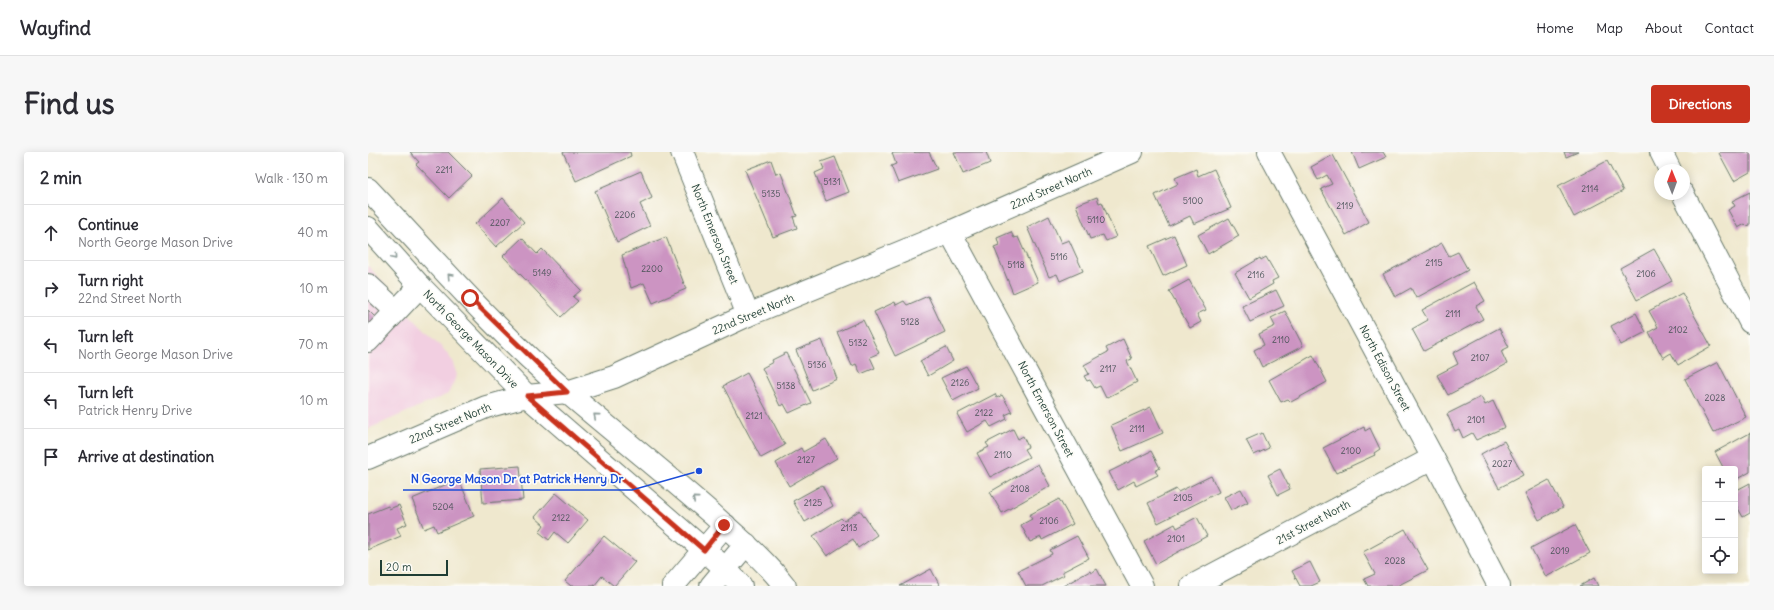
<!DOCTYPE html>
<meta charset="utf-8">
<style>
:root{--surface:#fff;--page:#f7f7f7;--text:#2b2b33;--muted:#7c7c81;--line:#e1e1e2;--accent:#c8321e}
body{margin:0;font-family:Delius,sans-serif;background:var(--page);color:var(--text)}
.controls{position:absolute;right:12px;bottom:12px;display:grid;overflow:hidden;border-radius:4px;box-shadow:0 2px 10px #0003}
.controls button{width:36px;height:36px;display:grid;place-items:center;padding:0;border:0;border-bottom:1px solid var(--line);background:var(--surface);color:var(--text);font:20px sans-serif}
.compass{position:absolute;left:1286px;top:12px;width:36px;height:36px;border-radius:50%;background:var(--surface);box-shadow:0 2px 10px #0003;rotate:359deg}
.scale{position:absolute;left:12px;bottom:10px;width:68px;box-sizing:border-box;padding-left:4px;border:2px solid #1f3d34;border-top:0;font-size:11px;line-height:14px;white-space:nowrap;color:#1f3d34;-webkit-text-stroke:3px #fdfcf7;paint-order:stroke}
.stop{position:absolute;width:12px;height:12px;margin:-9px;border:3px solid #c8321e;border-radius:50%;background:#fff}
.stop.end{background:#c8321e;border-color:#fff;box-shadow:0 1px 4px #0008}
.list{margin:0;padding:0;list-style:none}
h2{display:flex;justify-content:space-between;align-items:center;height:52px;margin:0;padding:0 16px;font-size:17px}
h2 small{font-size:13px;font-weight:400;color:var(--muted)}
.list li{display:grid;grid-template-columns:26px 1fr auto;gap:12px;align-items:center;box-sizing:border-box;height:56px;padding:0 16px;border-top:1px solid var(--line)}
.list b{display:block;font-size:15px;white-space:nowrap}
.list p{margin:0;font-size:13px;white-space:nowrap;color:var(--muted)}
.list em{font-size:13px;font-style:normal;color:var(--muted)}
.icon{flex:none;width:22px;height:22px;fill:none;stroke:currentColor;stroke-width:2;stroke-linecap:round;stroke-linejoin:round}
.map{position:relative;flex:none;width:1382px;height:434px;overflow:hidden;border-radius:4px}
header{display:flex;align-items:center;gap:24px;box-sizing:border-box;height:56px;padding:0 20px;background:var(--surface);border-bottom:1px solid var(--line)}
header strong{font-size:19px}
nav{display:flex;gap:22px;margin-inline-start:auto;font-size:14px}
.intro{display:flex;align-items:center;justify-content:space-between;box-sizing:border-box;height:96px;padding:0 24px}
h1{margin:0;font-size:28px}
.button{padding:10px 18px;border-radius:4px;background:var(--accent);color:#fff;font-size:14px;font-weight:700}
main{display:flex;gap:24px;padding:0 24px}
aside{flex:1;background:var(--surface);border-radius:4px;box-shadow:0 2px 10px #0003}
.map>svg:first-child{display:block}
.built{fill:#f2cfe1}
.building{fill:#cc94c2}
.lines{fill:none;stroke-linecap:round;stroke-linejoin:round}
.minor-casing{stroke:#68796a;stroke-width:24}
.major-casing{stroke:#68796a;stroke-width:24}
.minor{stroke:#fff;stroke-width:22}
.major{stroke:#fff;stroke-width:22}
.oneway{stroke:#8f9e9a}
.route{stroke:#c8321e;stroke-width:5}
.labels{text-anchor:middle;stroke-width:3.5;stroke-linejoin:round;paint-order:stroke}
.number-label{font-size:9px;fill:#4a5358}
.street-label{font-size:11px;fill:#1f3d34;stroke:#fdfcf7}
.leader{fill:none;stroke:#1d4ed8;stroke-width:1.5}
.callout-dot{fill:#1d4ed8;stroke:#fdfcf7;stroke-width:1.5}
.callout-label{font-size:12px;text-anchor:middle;font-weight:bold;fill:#1d4ed8;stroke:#fdfcf7;stroke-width:3.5;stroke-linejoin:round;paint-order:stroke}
</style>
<header>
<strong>Wayfind</strong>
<nav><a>Home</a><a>Map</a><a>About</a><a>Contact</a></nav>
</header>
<div class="intro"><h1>Find us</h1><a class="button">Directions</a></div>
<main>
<aside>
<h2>2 min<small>Walk · 130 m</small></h2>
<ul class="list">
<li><svg class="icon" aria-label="ahead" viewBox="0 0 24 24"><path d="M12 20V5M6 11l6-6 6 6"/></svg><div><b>Continue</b><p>North George Mason Drive</p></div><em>40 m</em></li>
<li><svg class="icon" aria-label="right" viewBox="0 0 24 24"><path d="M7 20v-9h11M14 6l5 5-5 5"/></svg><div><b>Turn right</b><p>22nd Street North</p></div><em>10 m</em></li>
<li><svg class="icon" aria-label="left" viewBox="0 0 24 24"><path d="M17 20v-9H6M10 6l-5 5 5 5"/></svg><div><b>Turn left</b><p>North George Mason Drive</p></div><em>70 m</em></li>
<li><svg class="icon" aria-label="left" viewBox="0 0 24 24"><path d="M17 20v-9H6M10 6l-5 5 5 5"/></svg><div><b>Turn left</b><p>Patrick Henry Drive</p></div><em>10 m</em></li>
<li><svg class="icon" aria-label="arrive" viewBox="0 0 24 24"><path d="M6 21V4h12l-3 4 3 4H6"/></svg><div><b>Arrive at destination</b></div></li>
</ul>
</aside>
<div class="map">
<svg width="1382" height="434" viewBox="0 0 1382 434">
<rect width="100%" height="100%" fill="#fdfcf7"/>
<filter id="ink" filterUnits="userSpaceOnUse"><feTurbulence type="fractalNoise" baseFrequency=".025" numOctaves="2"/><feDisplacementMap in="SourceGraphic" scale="8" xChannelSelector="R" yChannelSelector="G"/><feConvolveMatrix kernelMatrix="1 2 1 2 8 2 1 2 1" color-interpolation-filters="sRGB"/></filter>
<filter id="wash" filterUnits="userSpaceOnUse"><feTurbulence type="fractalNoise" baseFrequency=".012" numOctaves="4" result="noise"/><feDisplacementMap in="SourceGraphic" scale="16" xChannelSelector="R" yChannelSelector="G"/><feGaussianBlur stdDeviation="0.9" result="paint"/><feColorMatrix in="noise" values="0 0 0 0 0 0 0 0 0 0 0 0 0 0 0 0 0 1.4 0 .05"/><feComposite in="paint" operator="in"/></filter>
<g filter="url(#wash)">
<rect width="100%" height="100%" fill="#efe8ce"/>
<polygon class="built" points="0,114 35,151 32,153 80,202 84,209 89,223 80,242 0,277"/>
<g id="blocks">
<g class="building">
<polygon points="42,0 80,0 104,24 81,46 48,12 51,10"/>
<polygon points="195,0 262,0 263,4 208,29"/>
<polygon points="561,0 569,17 530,31 523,14 528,12 524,1"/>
<polygon points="586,0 618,0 622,11 595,22"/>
<polygon points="984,0 1015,0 1018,5 991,17"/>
<polygon points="1196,0 1210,0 1198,5"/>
<polygon points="1353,0 1382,0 1382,20 1366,29 1351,1"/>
<polygon points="965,3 1001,70 978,83 953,37 964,32 959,23 950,28 943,15"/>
<polygon points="467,5 481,40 458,49 447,21 456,17 453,10"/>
<polygon points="403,8 408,22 413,21 429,64 425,65 429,76 405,85 377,18"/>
<polygon points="1239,9 1255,39 1206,65 1190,34"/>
<polygon points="828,17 830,24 846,17 863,56 826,72 822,64 801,74 787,43 810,32 807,26"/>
<polygon points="273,19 284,46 272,52 282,74 249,90 227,39"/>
<polygon points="1382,40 1382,73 1379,74 1377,72 1370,76 1360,58 1367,54 1364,49"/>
<polygon points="729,45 731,51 734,50 748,85 738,89 735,83 722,87 708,53"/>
<polygon points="135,46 156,70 128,95 107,72"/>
<polygon points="681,64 693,91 701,88 715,119 692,129 689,122 681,125 659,75"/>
<polygon points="861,66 871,84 840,102 830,83"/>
<polygon points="643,80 646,86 650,85 670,130 645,141 626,95 631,93 629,86"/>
<polygon points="806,83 819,113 795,124 781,94"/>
<polygon points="298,85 318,137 285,151 276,131 263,136 254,103"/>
<polygon points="154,86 169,102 174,97 213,138 205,145 210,149 193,165 135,104"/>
<polygon points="1074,91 1081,104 1090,100 1100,118 1048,146 1043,136 1027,145 1015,122"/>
<polygon points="1286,97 1304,129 1269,148 1252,116"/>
<polygon points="898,105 910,126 904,129 905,132 881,146 867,121 892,106 893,108"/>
<polygon points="821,128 838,158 829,162 833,170 822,176 801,139"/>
<polygon points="1106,130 1117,149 1108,154 1115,167 1056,199 1044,177 1060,168 1054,158"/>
<polygon points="908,138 916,154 882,170 874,154"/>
<polygon points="1314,141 1343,194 1310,213 1303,201 1295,206 1281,180 1290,175 1281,159"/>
<polygon points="560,144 577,180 527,204 506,160 527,150 528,153 536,149 539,153"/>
<polygon points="0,158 9,167 0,177"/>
<polygon points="917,159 935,194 894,215 886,198 896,193 891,182 907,174 903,166"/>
<polygon points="1268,161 1278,180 1253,193 1243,174"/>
<polygon points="495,168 511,201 502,205 507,216 493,222 488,212 484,214 469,180"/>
<polygon points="1131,176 1141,195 1133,199 1139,212 1080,243 1069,223 1090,212 1085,201"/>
<polygon points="755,187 764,207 759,209 769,230 738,246 732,234 727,236 722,228 719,229 716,224 721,222 716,213 740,200 738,196"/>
<polygon points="454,188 469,227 444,238 428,198"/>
<polygon points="578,195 585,209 560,224 552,209"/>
<polygon points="418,201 443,251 421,261 416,252 412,254 394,216 405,210 404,208"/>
<polygon points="945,203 959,230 923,250 920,247 913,250 901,228"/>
<polygon points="1350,210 1378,265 1345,281 1317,227"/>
<polygon points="598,214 610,236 585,249 573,226"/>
<polygon points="379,221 417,293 393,306 355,234"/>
<polygon points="627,242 629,246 634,243 644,260 637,263 639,267 623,275 619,269 599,280 589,262"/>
<polygon points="1113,245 1117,253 1125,249 1137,275 1108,288 1104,281 1095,286 1091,277 1087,279 1079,262"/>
<polygon points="783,255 795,281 754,299 743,273"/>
<polygon points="996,275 997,279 1002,276 1012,297 1006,301 1007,303 968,321 955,296"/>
<polygon points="645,277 650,287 655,284 660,295 656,297 661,305 622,325 609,301 621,295 618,291"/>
<polygon points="894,281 901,296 886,303 878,288"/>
<polygon points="1382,281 1382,320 1367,328 1367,317 1356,317 1347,300"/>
<polygon points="458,287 469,306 421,334 408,311 433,296 435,300"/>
<polygon points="1136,289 1155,323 1131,336 1113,302"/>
<polygon points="783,299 792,316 787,319 790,323 768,334 766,329 750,338 741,320"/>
<polygon points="670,312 682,334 634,361 622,340"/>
<polygon points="152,314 155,348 115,351 112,317"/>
<polygon points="912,317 922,337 910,343 900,323"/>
<polygon points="843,324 851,340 790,371 780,351 808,337 810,340"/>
<polygon points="91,327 106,364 69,380 66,373 56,377 44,347"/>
<polygon points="1181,328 1195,355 1171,368 1157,341"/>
<polygon points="1382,331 1382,361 1375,365 1367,351 1367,339"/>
<polygon points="454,333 465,354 437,370 425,349"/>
<polygon points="873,337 880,350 863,358 856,345"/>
<polygon points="188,341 220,368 200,391 187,380 181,388 171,380 176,373 167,365"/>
<polygon points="691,347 705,372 674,388 673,385 662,390 653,373 664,367 661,363"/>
<polygon points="31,353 39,372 29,376 33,384 0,398 0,362 20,354 21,357"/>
<polygon points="492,358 509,383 490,396 485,387 459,404 445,384 473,366 476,369"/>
<polygon points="829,365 839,384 788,412 776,389 807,372 809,376"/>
<polygon points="1207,373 1222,401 1178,425 1163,396"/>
<polygon points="1037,377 1060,418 1029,434 1000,434 996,427 1007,422 995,400"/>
<polygon points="236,384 267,410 246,434 234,424 226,434 203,434 197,429"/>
<polygon points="709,384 721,406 694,420 696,423 674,434 658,434 650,419 684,402 682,398"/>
<polygon points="942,410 952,430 943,434 932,434 924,419"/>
<polygon points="563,417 572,434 532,434"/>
<polygon points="729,417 738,434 695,434 722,419 723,421"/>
<polygon points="1226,426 1230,434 1212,434"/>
</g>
</g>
</g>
<g filter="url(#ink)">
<use href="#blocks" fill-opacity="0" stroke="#68796a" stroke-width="1"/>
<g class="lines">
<defs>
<g id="minor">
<polyline points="314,0 380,163"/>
<polyline points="901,0 1065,306 1131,434"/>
<polyline points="1293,0 1302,18"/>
<polyline points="1315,42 1382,170"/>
<polyline points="582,80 774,434"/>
<polyline points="0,133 28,159"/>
<polyline points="0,189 52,134"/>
<polyline points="0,306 118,255 159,244 199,240 246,225 380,163 582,80 764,0"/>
<polyline points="305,434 357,373"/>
<polyline points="343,434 378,392"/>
<polyline points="824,434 1065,306"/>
</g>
<g id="major">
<path d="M0,37c65,69 129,143 201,205 47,40 96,79 143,120 25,23 52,45 73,72"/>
<polyline points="0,76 52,134 159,244 358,417 373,434"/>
</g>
</defs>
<use href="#minor" class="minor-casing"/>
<use href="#major" class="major-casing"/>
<use href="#minor" class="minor"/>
<use href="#major" class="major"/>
</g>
<defs><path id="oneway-chevron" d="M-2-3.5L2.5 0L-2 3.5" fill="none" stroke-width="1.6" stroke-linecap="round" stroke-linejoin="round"/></defs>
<g class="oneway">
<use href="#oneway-chevron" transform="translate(26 105) rotate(49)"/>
<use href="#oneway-chevron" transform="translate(82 124) rotate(-134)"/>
<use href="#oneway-chevron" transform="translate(228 264) rotate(-140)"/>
<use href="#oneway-chevron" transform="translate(327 347) rotate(-139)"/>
</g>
</g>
<g class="lines" filter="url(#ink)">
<polyline class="route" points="102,146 199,240 159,244 336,398 356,373"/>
</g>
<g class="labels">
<g class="number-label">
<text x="76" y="21">2211</text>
<text x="464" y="33">5131</text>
<text x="1222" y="40">2114</text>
<text x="403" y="45">5135</text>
<text x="825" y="52">5100</text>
<text x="977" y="57">2119</text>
<text x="257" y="66">2206</text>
<text x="728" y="71">5110</text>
<text x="132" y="74">2207</text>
<text x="691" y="108">5116</text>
<text x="1066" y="114">2115</text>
<text x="648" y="116">5118</text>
<text x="284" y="120">2200</text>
<text x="174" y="124">5149</text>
<text x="1278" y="125">2106</text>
<text x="888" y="126">2116</text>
<text x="1085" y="165">2111</text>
<text x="542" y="173">5128</text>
<text x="1310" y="181">2102</text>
<text x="913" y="191">2110</text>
<text x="490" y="194">5132</text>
<text x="1112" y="209">2107</text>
<text x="449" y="216">5136</text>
<text x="740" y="220">2117</text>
<text x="592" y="234">2126</text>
<text x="418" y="237">5138</text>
<text x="1347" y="249">2028</text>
<text x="616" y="264">2122</text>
<text x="386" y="267">2121</text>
<text x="1108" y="271">2101</text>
<text x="769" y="280">2111</text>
<text x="983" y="302">2100</text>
<text x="635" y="306">2110</text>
<text x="438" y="311">2127</text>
<text x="1134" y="315">2027</text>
<text x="652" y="340">2108</text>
<text x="815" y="349">2105</text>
<text x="445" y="354">2125</text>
<text x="75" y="358">5204</text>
<text x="193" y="369">2122</text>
<text x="681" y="372">2106</text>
<text x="481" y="379">2113</text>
<text x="808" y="390">2101</text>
<text x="1192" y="402">2019</text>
<text x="1027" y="412">2028</text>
</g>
<g class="street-label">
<text transform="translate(683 36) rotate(-24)" y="4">22nd Street North</text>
<text transform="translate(347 82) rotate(68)" y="4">North Emerson Street</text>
<text transform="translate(385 162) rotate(-23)" y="4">22nd Street North</text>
<text transform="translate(103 187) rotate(46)" y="4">North George Mason Drive</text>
<text transform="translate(1017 216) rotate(62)" y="4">North Edison Street</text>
<text transform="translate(678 257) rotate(62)" y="4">North Emerson Street</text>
<text transform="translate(82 271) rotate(-23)" y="4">22nd Street North</text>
<text transform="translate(945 370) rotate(-28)" y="4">21st Street North</text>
</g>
</g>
<path class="leader" d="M331 319L264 338H35"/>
<circle class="callout-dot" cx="331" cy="319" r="4"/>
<g class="callout-label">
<text x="149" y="331">N George Mason Dr at Patrick Henry Dr</text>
</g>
</svg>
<div class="controls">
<button>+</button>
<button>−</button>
<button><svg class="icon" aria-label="locate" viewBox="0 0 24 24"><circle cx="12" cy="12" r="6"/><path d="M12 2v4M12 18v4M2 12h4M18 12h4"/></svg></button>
</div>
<svg class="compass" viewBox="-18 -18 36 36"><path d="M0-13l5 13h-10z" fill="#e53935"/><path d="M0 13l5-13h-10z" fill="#7c7c81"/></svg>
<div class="scale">20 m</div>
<div class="stop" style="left:102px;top:146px"></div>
<div class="stop end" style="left:356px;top:373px"></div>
</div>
</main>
